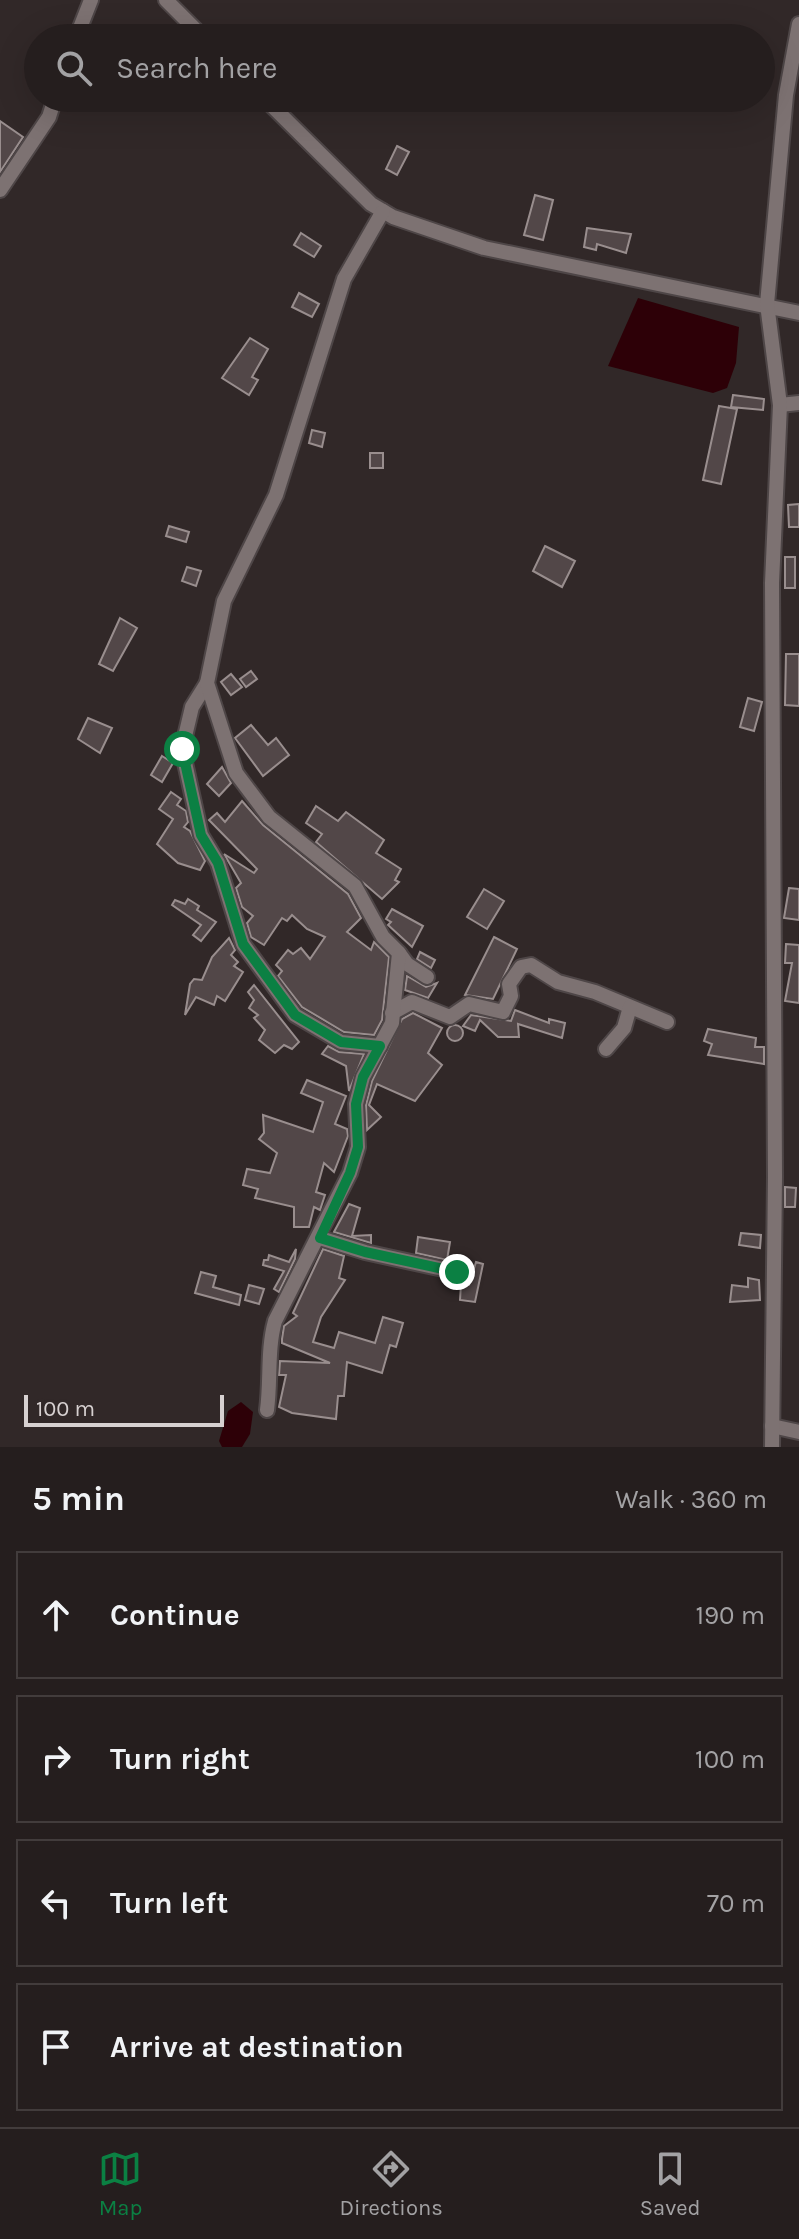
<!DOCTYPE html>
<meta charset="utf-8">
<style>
:root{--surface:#251e1e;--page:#2d2727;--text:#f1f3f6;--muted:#a3a2a4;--line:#423c3c;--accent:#0b8043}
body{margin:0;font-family:Karla,sans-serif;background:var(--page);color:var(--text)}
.scale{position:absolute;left:24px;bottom:20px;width:200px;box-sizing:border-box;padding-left:8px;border:4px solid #d7d1d1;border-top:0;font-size:22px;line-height:28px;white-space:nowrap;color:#d7d1d1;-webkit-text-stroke:6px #312828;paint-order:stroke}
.stop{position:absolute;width:24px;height:24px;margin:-18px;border:6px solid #0b8043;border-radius:50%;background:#fff}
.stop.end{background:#0b8043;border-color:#fff;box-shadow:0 2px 8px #0008}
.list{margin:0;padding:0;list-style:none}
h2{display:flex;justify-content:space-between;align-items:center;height:104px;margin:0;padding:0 32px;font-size:34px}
h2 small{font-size:26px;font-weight:400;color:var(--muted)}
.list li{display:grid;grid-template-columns:52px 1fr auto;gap:24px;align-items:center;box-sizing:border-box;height:128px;margin:0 16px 16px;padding:0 16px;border:2px solid var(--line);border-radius:0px}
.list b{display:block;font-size:30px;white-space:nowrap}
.list em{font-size:26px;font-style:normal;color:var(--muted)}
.icon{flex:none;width:44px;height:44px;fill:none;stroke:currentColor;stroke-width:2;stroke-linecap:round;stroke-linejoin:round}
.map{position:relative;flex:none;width:799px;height:1447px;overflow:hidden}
.search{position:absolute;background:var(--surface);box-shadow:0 8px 32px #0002;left:24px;right:24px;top:24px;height:88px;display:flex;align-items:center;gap:20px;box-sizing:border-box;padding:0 28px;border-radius:44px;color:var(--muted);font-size:30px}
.sheet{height:680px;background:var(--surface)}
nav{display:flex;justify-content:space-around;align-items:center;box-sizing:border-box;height:112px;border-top:2px solid var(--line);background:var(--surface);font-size:22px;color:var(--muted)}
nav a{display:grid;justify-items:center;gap:4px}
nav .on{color:var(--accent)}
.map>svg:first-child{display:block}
.water{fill:#2d0007}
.building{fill:#524748;stroke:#998e8e;stroke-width:2}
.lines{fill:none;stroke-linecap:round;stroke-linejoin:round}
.minor-casing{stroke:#4e4647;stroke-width:18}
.minor{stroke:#7d7272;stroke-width:14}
.route{stroke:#0b8043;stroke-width:10}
</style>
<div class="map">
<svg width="799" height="1447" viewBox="0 0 799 1447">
<rect width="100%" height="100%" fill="#312828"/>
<g class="water">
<polygon points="638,298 739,327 736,363 727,388 713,393 608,366"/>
<polygon points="241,1402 253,1412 250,1434 242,1447 222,1447 219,1441 228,1411"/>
</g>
<g class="building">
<polygon points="0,121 23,137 0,172"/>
<polygon points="397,146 409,152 397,175 386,169"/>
<polygon points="535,195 553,200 543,240 524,235"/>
<polygon points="587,228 631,234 626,253 597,244 596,250 584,247"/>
<polygon points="301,233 321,246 314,257 294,245"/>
<polygon points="299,293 319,304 312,317 292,307"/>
<polygon points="250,338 268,349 252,377 258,380 249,395 222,378"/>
<polygon points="733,395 764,399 763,410 731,407"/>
<polygon points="719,406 737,409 721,484 703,480"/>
<polygon points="312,430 325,433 322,447 309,443"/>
<rect x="370" y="453" width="13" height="15"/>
<polygon points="799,504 799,527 789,527 788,505"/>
<polygon points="169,526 189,532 186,542 166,536"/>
<polygon points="545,546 575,561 562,587 533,571"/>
<rect x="785" y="557" width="10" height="31"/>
<polygon points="187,567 201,571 196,586 182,581"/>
<polygon points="120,618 137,628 113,671 99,664"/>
<polygon points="786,654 799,654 799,706 785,705"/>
<polygon points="251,671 257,679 246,687 240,679"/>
<polygon points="231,674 242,687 231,695 221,682"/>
<polygon points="748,698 762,702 754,731 740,727"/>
<polygon points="88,718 112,728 100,753 78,739"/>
<polygon points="251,725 268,745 276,738 289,755 263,776 235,738"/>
<polygon points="162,756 173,763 162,782 151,775"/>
<polygon points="222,767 231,783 219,796 207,784"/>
<polygon points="171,792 181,799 177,805 186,811 188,822 184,827 190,831 205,861 200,870 178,863 157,844 173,819 159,809"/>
<polygon points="242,801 263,825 348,894 361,918 347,932 371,950 374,942 389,957 382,1020 374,1035 344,1032 302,1007 278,976 282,971 276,965 288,950 293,954 301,948 310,959 325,937 307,929 292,915 287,921 282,918 264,945 251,937 247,923 253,916 242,907 236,888 241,883 224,854 254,873 257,869 209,820 217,813 225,822"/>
<polygon points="316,806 338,821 346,812 384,840 376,853 401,869 395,880 399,882 382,899 316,842 322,834 306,823"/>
<polygon points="789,888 799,889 799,920 784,918"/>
<polygon points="484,889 504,901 487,929 467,917"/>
<polygon points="188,899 199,906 197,910 216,922 201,941 193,935 201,925 172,905 175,900 185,904"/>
<polygon points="392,909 423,926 412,947 388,925 391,922 386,919"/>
<polygon points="494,937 517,949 493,999 465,995"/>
<polygon points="229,938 235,950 231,955 238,962 234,966 243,972 225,1001 217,996 214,1005 196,997 185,1015 190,984 194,979 202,980 212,957"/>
<polygon points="786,944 799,945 799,1003 785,1001 792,963 785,963"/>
<polygon points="420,952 435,960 431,968 417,959"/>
<polygon points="407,976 426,987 437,983 428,998 405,990"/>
<polygon points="254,985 299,1042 292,1049 284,1045 275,1053 259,1040 265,1030 254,1018 258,1015 249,1008 254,1000 248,992"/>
<polygon points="515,1010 549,1023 549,1019 565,1023 562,1038 518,1024 519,1037 498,1037 480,1020 475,1031 463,1026 471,1015 511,1021"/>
<polygon points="413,1013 442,1028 428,1053 442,1065 415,1101 377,1084 369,1105 381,1117 367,1130 366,1105 372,1081 402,1019"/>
<circle cx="455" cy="1033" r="8"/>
<polygon points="708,1029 756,1038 755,1047 764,1047 764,1064 708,1055 712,1044 704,1041"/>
<polygon points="328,1046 339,1052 364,1054 349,1091 346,1066 322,1054"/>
<polygon points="307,1080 346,1096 335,1124 347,1129 348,1136 334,1172 324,1163 316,1192 325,1195 320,1210 314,1207 309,1227 294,1227 294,1207 255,1198 258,1189 243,1185 247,1169 270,1173 277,1153 259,1139 264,1133 263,1115 313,1132 323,1102 301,1093"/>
<polygon points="785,1187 796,1188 795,1207 785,1207"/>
<polygon points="349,1204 360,1208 352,1236 371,1235 371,1243 334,1232"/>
<polygon points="741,1233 761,1235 760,1248 739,1245"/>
<polygon points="418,1237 450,1242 447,1260 416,1253"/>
<polygon points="296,1249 295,1259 279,1292 274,1289 284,1271 263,1265 264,1260 268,1260 269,1255 289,1262"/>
<polygon points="323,1249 344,1256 339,1278 345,1280 321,1317 313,1342 334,1348 339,1332 375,1343 383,1317 403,1323 396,1347 390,1345 382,1373 347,1362 344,1396 338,1396 336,1419 292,1413 279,1407 286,1375 279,1375 280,1361 330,1363 282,1343 282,1339 284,1326 297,1316 293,1313"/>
<polygon points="476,1262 483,1264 475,1302 460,1300 461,1284 469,1285"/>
<polygon points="201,1272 216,1276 213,1287 241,1295 239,1305 195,1293"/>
<polygon points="748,1278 759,1280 760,1300 730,1302 732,1285 748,1287"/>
<polygon points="249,1285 264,1289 259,1304 245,1300"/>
</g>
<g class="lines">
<defs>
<g id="minor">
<polyline points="166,0 204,38"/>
<polyline points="76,38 91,0"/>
<polyline points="264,98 371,204 393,217 484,248 799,313"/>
<polyline points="0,190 49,117 55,98"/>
<polyline points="780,405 799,403"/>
<polyline points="207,683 192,707 182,749 201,835 218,863 243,944 295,1015 341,1042 380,1046"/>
<polyline points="399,953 407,964 427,977"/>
<polyline points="392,1013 412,1002 450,1017 469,1004 503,1012 511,996 509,984 521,967 531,965 558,982 595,992 667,1022"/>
<polyline points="606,1049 624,1028 630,1007"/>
<polyline points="320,1238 365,1252 457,1272"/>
<path d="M267,1410c4,-30 0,-60 8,-89l75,-148 8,-26 -2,-43 7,-27 29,-54 7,-70 -16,-16 -28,-51 -86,-69 -33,-44 -29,-90 17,-82 52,-106 68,-216 39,-68"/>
<polyline points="772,1426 799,1432"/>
<polyline points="772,1447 775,1177 772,583 780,405 767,304 786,95 799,24"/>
</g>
</defs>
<use href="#minor" class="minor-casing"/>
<use href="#minor" class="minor"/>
</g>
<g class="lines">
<polyline class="route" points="182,749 201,835 218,863 243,944 295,1015 341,1042 380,1046 363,1077 356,1104 358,1147 350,1173 320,1238 365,1252 457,1272"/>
</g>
</svg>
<div class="scale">100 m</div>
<div class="stop" style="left:182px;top:749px"></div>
<div class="stop end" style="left:457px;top:1272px"></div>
<div class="search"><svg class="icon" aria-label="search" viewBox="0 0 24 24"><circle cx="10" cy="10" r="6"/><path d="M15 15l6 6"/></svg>Search here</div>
</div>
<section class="sheet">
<h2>5 min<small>Walk · 360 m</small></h2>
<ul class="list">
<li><svg class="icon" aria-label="ahead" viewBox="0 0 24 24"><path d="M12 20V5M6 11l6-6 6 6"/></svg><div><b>Continue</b></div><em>190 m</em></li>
<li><svg class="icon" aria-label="right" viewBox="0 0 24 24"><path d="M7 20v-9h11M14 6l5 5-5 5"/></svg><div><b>Turn right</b></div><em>100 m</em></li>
<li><svg class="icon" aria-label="left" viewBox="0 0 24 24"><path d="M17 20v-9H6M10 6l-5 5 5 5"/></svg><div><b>Turn left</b></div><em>70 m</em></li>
<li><svg class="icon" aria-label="arrive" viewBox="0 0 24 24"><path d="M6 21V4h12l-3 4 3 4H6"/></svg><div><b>Arrive at destination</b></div></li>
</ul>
</section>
<nav>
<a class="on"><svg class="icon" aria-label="map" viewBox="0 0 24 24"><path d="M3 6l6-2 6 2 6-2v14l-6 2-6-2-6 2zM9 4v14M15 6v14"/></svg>Map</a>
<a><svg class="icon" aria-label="directions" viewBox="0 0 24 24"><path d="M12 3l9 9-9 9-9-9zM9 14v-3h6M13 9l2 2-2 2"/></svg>Directions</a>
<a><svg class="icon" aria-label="saved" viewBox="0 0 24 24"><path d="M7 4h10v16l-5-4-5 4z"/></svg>Saved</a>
</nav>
